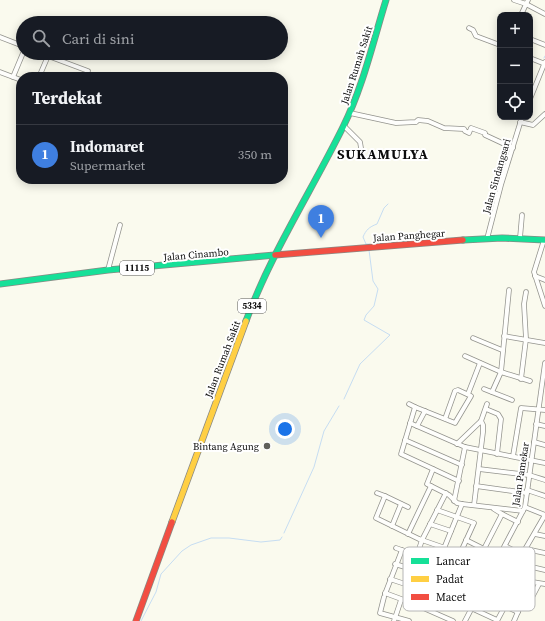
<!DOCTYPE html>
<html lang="id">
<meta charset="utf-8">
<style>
:root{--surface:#171b24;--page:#20242c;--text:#f1f3f6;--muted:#9ea1a6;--line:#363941;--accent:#afb0b0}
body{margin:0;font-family:"Source Serif 4",serif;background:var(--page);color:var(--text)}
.controls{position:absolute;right:12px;top:12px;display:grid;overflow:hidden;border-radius:8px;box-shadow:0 2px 10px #0003}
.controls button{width:36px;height:36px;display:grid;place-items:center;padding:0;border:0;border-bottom:1px solid var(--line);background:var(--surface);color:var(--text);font:20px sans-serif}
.you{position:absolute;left:285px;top:429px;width:14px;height:14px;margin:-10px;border:3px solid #fff;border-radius:50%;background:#1a73e8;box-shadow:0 0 0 6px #1a73e833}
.badge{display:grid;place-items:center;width:26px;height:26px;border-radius:50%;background:var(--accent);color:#fff;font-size:13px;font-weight:700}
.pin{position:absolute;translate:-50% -33px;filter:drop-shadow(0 1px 2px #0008)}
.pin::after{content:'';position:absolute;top:21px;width:14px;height:12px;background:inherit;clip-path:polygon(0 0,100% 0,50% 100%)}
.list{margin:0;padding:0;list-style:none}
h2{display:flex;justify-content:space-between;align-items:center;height:52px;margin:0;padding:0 16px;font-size:17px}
h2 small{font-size:13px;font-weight:400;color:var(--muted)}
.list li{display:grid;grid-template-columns:26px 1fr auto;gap:12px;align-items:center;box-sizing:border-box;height:60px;padding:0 16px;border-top:1px solid var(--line)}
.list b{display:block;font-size:15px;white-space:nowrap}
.list p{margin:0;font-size:13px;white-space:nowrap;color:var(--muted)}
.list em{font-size:13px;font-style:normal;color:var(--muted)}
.icon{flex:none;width:22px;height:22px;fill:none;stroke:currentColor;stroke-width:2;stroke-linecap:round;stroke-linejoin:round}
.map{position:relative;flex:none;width:545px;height:621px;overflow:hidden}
.search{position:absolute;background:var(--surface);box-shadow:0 2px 10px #0003;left:16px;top:16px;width:272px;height:44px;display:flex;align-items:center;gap:10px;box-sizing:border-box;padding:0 14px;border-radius:22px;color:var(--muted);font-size:15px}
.panel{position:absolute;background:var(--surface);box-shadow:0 2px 10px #0003;left:16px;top:72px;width:272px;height:112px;border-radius:16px}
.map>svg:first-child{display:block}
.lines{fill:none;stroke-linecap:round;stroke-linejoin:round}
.stream{stroke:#c6ddf2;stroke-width:1}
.street-casing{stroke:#93938d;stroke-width:5.5}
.fast-casing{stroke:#898984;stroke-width:7}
.slow-casing{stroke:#898984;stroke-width:7}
.jam-casing{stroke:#898984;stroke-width:7}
.street{stroke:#fefefc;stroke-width:4}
.fast{stroke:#16e098;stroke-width:5.5}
.slow{stroke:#ffcf43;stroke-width:5.5}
.jam{stroke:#f24e42;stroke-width:5.5}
.poi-dot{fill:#5f5f5a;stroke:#fff;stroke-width:1.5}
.labels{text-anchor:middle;stroke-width:4;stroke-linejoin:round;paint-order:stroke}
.shield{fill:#fff;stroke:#545454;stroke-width:1}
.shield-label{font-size:9px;font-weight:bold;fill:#0b0b0b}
.street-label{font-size:10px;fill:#0b0b0b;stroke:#fff}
.poi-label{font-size:10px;fill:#0b0b0b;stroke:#fff;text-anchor:end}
.district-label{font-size:14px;font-weight:bold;letter-spacing:1px;fill:#0b0b0b;stroke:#fff}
.key{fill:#fff;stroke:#b6b6b6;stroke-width:1}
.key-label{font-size:11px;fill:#0b0b0b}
</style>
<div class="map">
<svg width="545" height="621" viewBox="0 0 545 621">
<rect width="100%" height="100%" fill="#fafaee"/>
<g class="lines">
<g class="stream">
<polyline points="544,58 545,56"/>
<polyline points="440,239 449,239"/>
<polyline points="399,242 432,240"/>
<polyline points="366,244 370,244"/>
<path d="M366,244l-3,-7c3,-7 6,-10 14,-13l7,-16 4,-4"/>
<polyline points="344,399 360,364 390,335 364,320 366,315 374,306 378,289 373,281 369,250"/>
<polyline points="284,533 314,467 324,431 339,406"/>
<polyline points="141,621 156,592 161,574 182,551 191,545 211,538 229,538 261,542 280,540 282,537"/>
</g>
<defs>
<g id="street">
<polyline points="514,0 526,4 545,14"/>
<polyline points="521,15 528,0"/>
<polyline points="469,28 473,30 476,36 500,45"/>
<polyline points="0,37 23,46"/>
<polyline points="530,39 545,45"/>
<polyline points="40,53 88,71"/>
<polyline points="530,58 545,64"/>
<polyline points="0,72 21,80"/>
<polyline points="13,77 23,53"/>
<polyline points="39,77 48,56"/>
<polyline points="530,99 545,62"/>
<polyline points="350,113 396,123 416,122 418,120 428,121 444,128 464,129 465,131 469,133 471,128 485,133 485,135 513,148"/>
<polyline points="520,122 533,125 545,114"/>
<polyline points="344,126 360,142 361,148"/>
<polyline points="520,238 522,215"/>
<polyline points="487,239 501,185 522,117"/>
<polyline points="544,240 534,272 545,306"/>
<polyline points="108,270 120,225"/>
<polyline points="535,276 545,280"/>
<polyline points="504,336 545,343"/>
<polyline points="473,338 502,350"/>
<polyline points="465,356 501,372 530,381"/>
<polyline points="521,379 526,339 524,304 526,292"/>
<polyline points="484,389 512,400"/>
<polyline points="492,392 501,372 509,290"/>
<polyline points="468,394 480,363"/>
<polyline points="409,404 415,407"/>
<polyline points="486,409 498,414 501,419 497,454"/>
<polyline points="445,419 455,423 471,396 458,390 455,391 445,419 415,407 401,454 459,481"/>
<polyline points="410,423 465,447 545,463"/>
<polyline points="536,424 545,426"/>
<polyline points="417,426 425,411"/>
<polyline points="405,440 462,465"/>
<polyline points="534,442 545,445"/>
<polyline points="457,444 481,421 487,404"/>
<polyline points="513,456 521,408 545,410"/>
<polyline points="433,469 427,484 449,495 457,503 462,504"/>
<polyline points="479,469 529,475 545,480"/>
<polyline points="476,486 527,493"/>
<polyline points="527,490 545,496"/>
<polyline points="377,493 385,496"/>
<polyline points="454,501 465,447"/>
<polyline points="474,505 483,432 483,425 481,421"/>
<polyline points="408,507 385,496 376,518 419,539 445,548"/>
<polyline points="525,507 545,515"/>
<polyline points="494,509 502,514 484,549 499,556"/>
<polyline points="437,510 474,523 448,580"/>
<polyline points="502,514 518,522"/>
<polyline points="430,524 451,531"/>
<polyline points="392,526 401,504"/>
<polyline points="408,534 431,486"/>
<polyline points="535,534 545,536"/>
<polyline points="505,546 521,554"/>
<polyline points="396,548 427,559 412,603"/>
<polyline points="526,549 545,553"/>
<polyline points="417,555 422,540 446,493"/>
<polyline points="515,563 545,570"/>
<polyline points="395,564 422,572"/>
<polyline points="424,568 477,595"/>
<polyline points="434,573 462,504 523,511"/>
<polyline points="508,578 545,584"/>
<polyline points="390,579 417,588"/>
<polyline points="486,579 529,603 539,584"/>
<polyline points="418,585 470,609"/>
<polyline points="503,587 545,515"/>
<polyline points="463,588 484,549 466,540"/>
<polyline points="385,593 412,603 453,621"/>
<polyline points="385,594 402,550"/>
<polyline points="478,594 518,612"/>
<polyline points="384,597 380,613 409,621"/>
<polyline points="471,608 497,620"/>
<polyline points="394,621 401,600"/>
<polyline points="465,621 525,507 545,363"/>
<polyline points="497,621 505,606"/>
<polyline points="514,621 523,600"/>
</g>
<g id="fast">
<polyline points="463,240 502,238 545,240"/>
<polyline points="0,284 108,270 275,255"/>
<path d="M246,321c25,-68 65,-129 97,-194 20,-40 30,-85 43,-127"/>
</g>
<polyline id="slow" points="172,522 246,321"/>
<g id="jam">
<polyline points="275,255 463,240"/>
<polyline points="136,621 172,522"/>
</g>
</defs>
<use href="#street" class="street-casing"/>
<use href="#fast" class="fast-casing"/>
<use href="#slow" class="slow-casing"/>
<use href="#jam" class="jam-casing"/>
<use href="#street" class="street"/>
<use href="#fast" class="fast"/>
<use href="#slow" class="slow"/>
<use href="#jam" class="jam"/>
</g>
<circle class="poi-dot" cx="267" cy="446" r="4"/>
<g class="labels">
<g class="shield">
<rect x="120" y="261" width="34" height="14" rx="3"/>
<rect x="238" y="299" width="28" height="14" rx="3"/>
</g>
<g class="shield-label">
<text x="137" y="271">11115</text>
<text x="252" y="309">5334</text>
</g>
<g class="street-label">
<text transform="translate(356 65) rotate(-72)" y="4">Jalan Rumah Sakit</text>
<text transform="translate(496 176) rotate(-74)" y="4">Jalan Sindangsari</text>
<text transform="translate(409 235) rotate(-4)" y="4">Jalan Panghegar</text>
<text transform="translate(196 254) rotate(-5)" y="4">Jalan Cinambo</text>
<text transform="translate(222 359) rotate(-69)" y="4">Jalan Rumah Sakit</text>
<text transform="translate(520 474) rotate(-81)" y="4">Jalan Pamekar</text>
</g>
<g class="poi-label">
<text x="259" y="450">Bintang Agung</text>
</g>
<g class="district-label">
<text x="383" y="159">SUKAMULYA</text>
</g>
</g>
<rect x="403" y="547" width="132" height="64" rx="6" class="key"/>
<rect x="411" y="558" width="18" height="6" fill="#16e098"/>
<rect x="411" y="576" width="18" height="6" fill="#ffcf43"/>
<rect x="411" y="594" width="18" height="6" fill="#f24e42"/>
<g class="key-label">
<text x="436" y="565">Lancar</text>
<text x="436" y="583">Padat</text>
<text x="436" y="601">Macet</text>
</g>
</svg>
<div class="controls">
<button>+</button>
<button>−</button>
<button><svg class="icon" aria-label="locate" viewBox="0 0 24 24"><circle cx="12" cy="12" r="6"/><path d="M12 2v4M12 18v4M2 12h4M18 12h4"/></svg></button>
</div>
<div class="you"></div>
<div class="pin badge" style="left:321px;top:238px;background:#3f7fe0">1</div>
<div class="search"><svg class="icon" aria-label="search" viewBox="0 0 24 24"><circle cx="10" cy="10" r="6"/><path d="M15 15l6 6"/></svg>Cari di sini</div>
<section class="panel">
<h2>Terdekat<small></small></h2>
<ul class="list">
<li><span class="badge" style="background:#3f7fe0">1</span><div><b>Indomaret</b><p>Supermarket</p></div><em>350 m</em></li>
</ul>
</section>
</div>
